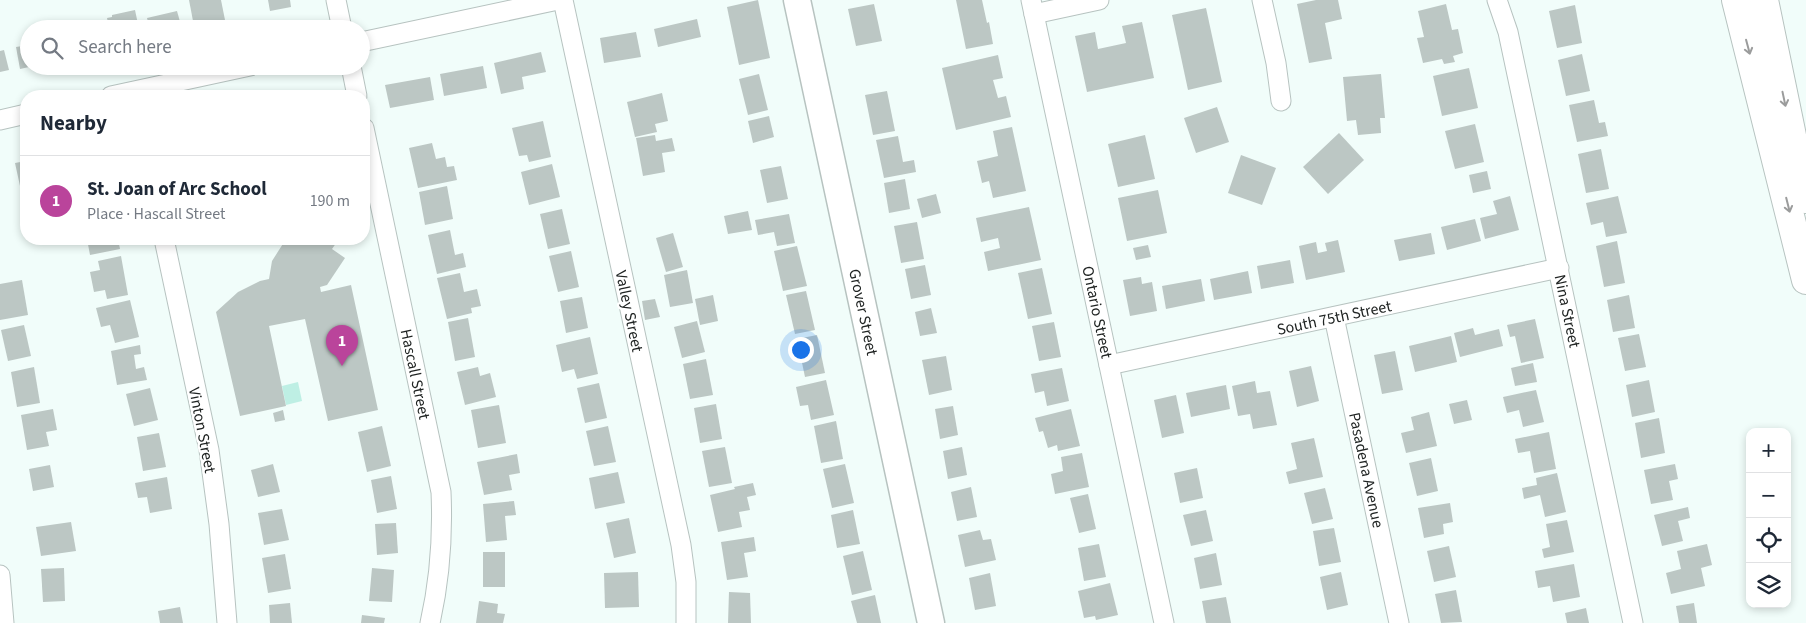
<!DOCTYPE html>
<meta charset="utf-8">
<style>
:root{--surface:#fff;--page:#f2f2f3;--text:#1f2937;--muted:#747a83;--line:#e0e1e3;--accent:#ba449b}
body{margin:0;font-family:"Source Sans 3",sans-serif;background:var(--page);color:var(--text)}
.controls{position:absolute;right:15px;bottom:15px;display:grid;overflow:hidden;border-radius:10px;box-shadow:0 2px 8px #0003}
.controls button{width:45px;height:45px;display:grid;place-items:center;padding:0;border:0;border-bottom:1px solid var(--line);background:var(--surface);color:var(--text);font:25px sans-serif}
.you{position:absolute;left:800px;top:349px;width:18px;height:18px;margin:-12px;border:4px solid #fff;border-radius:50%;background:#1a73e8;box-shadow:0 0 0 8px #1a73e833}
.badge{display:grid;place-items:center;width:32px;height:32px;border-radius:50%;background:var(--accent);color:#fff;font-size:16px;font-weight:700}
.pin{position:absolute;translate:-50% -41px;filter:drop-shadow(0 1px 2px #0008)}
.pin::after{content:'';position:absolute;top:26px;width:18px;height:15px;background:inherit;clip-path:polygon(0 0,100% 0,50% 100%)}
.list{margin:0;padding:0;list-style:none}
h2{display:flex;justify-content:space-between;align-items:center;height:65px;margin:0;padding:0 20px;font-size:21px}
h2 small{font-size:16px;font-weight:400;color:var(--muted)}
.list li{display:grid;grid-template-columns:32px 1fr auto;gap:15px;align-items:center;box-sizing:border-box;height:90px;padding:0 20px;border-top:1px solid var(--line)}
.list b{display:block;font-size:19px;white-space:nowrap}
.list p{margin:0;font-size:16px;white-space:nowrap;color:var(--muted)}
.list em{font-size:16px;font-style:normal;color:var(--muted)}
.icon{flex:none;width:28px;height:28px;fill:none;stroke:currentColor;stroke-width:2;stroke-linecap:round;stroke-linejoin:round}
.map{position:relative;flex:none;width:1806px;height:623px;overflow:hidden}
.search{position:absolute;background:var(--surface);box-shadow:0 2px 8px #0003;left:20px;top:20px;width:350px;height:55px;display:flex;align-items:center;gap:12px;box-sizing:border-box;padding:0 18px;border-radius:28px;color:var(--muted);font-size:19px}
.panel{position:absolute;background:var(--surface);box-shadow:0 2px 8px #0003;left:20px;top:90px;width:350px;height:155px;border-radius:20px}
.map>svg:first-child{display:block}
.green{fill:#beefe4}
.building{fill:#bcc7c4}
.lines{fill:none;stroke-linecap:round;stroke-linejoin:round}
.street-casing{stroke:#b7c3c0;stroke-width:21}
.secondary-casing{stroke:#b7c3c0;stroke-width:29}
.highway-casing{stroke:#b7c3c0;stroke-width:30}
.street{stroke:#fff;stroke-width:19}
.secondary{stroke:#fff;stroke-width:26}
.highway{stroke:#fff;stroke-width:28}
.oneway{stroke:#9b9c9c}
.labels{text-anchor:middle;stroke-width:4.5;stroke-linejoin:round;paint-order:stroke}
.street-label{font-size:16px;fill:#202423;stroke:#fff}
</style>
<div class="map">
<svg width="1806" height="623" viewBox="0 0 1806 623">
<rect width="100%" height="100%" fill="#f1fdfa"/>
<polygon class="green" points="298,382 302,401 286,405 282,386"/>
<g class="building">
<polygon points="189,0 221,0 225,20 194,26"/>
<polygon points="268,0 290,0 291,7 270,11"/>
<polygon points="758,0 770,58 739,65 727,7"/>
<polygon points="956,0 982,0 987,23 989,22 993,44 966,49"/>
<polygon points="1316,0 1338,0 1342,19 1325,23 1332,59 1309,63 1297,4"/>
<polygon points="874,4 882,41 856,46 848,9"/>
<polygon points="1446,4 1452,30 1458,29 1463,53 1453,56 1455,62 1444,64 1442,59 1423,63 1417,38 1424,37 1418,11"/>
<polygon points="1575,5 1582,43 1557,48 1549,11"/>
<polygon points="1206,8 1222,82 1188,90 1172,15"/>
<polygon points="135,10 139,29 105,29 109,27 107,18 112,17 112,15"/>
<polygon points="177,11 182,29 150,29 147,18"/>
<polygon points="697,19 701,37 658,47 654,29"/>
<polygon points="1142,22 1154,78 1087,92 1075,36 1095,32 1098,49 1126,43 1122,26"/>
<polygon points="636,32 641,57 604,63 600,38"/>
<polygon points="29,45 29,67 20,69 16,47"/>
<polygon points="4,50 9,70 0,72 0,51"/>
<polygon points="541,52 546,72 522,77 524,89 501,94 494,63"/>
<polygon points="1582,54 1590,91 1566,96 1558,60"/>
<polygon points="998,55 1003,78 993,80 998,98 1006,96 1011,117 956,130 942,68"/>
<polygon points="483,66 487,88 444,96 440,74"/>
<polygon points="1469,68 1478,108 1442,116 1433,76"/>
<polygon points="759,74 768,110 748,115 739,79"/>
<polygon points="1381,74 1385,118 1380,118 1381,133 1358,135 1356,120 1347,121 1343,77"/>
<polygon points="430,77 434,100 390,108 385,85"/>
<polygon points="887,91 895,131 873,135 865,95"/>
<polygon points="662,93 668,121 655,124 657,132 635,137 627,102"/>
<polygon points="1594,100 1599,123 1605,122 1608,136 1577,142 1569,105"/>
<polygon points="1217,107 1229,142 1196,153 1184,118"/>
<polygon points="769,116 774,137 753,143 748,121"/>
<polygon points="543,121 551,157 529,162 527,155 519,156 512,128"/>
<polygon points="1475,124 1484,162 1455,169 1445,131"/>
<polygon points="1012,127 1026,191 993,198 989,181 982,183 977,161 998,156 993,131"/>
<polygon points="1339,133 1364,160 1328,194 1303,167"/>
<polygon points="655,135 656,141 672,138 675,151 662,153 665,172 643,176 636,138"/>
<polygon points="1145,135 1155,179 1118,187 1108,144"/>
<polygon points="898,136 903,162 914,160 916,172 884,178 876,140"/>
<polygon points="432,143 436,159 445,157 447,167 454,166 457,180 418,188 409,148"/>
<polygon points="1601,149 1609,189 1586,193 1578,154"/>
<polygon points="1241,155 1276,168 1262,205 1228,193"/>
<polygon points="26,161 26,185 20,186 15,163"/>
<polygon points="552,164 560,197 529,205 521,172"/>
<polygon points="781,166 788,199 767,203 760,170"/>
<polygon points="1487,171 1491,189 1473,193 1469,175"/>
<polygon points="905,179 910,209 889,213 884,183"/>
<polygon points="447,186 453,219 425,225 419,192"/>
<polygon points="1158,190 1167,233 1127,241 1118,198"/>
<polygon points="936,194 941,213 922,218 917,199"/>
<polygon points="1510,196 1519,230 1485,239 1480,218 1497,214 1493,201"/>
<polygon points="1618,196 1627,233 1606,237 1603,222 1591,225 1586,203"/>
<polygon points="1029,207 1041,260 988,271 984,252 1000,248 998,238 981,242 976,218"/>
<polygon points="562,209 570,244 548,249 540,214"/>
<polygon points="748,211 752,230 728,234 724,216"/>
<polygon points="789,214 795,243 777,246 774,232 758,235 755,220"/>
<polygon points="1475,219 1481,241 1447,250 1441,227"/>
<polygon points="917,222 924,259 901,263 894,226"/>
<polygon points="450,230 455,255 463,253 466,267 437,274 428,235"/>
<polygon points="673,233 683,267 666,272 656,238"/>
<polygon points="1431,233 1435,254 1399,261 1394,240"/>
<polygon points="87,239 118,239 120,249 90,255"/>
<polygon points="286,239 339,239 332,249 345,258 327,285 320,287 321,292 351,285 378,410 328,421 305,319 269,326 286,406 240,416 216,312 238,292 260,281 269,279 272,261"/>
<polygon points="1338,240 1345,272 1306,280 1299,246 1316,242 1318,253 1327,251 1325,243"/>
<polygon points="1617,241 1625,283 1604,287 1596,246"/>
<polygon points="1148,245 1151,257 1136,260 1133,248"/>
<polygon points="797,246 807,286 783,291 774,251"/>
<polygon points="571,251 579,287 558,292 549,256"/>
<polygon points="121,256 128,295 107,299 105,290 94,292 90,272 100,270 98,261"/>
<polygon points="1290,260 1294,283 1261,289 1257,266"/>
<polygon points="925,265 931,295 911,299 905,269"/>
<polygon points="1042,268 1052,314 1028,319 1018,273"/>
<polygon points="687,270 693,303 670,307 664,275"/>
<polygon points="1248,271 1252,293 1214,300 1210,279"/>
<polygon points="460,273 464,292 477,289 481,306 471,308 472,313 447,319 437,278"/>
<polygon points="1141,277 1142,284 1152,282 1157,311 1130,316 1123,280"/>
<polygon points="1201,279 1205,301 1166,309 1162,286"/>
<polygon points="22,280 28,315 0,320 0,284"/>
<polygon points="806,291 815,330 795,334 786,295"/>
<polygon points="713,295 718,321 700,325 695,299"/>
<polygon points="1629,295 1635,328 1613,332 1607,300"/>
<polygon points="582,297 588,328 566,333 560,301"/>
<polygon points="655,299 660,317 645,320 642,301"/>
<polygon points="130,300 139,337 115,343 110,325 101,327 96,308"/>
<polygon points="931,308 937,333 920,336 915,312"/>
<polygon points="468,318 475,357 455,361 448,322"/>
<polygon points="1535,319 1544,358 1521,363 1515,336 1510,337 1507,325"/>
<polygon points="697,321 705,352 682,358 674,327"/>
<polygon points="1054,322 1061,357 1039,361 1032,326"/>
<polygon points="24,325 31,356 8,361 1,330"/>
<polygon points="1473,328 1475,335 1499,329 1503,346 1460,357 1454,333"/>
<polygon points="1639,334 1646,367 1625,371 1618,338"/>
<polygon points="817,335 825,373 805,377 797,339"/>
<polygon points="1451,336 1457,362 1415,372 1409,346"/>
<polygon points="590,337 598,374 577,379 574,369 562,372 556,345"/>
<polygon points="140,345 141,354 134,355 136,369 144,367 147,380 117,385 111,351"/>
<polygon points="1395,351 1403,390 1382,394 1374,355"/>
<polygon points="946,356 952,390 929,395 922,360"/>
<polygon points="706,359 713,395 690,399 683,364"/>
<polygon points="1533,363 1537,382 1515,386 1511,368"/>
<polygon points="1311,366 1319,401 1297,407 1289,371"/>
<polygon points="34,367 40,403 17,407 11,372"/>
<polygon points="478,367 480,376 490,373 496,397 465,405 457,372"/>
<polygon points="1062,368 1069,401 1047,406 1044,391 1035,393 1031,374"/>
<polygon points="826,380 834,415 811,420 808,405 800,406 796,387"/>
<polygon points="1649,380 1655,412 1632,417 1626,385"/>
<polygon points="1255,381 1257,393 1270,391 1277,425 1253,429 1250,414 1238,416 1232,386"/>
<polygon points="599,383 607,418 585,423 577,388"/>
<polygon points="1226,385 1230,409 1191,417 1186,393"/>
<polygon points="150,388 158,420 134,426 126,394"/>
<polygon points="1536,390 1544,422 1523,427 1519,410 1507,413 1503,397"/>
<polygon points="1176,395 1184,433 1162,438 1154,400"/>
<polygon points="1467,400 1472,420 1454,424 1449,404"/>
<polygon points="716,404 722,439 700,443 694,408"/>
<polygon points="499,405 506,443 478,448 471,410"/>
<polygon points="953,406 958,435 940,439 935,409"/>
<polygon points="53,409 57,430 46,432 49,446 27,450 21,415"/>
<polygon points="1071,409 1080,446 1058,451 1057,445 1048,448 1043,431 1039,432 1035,418"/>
<polygon points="283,410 285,420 275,422 273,413"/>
<polygon points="1429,412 1437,446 1406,453 1401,433 1414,430 1411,417"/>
<polygon points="1659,418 1665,453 1641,458 1635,423"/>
<polygon points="836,421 843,459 821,463 814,426"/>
<polygon points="382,426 391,466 367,472 358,432"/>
<polygon points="608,426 616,462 594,466 586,431"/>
<polygon points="1549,432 1556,469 1534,473 1530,451 1518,453 1515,439"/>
<polygon points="159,433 166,467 143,471 137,437"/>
<polygon points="1314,438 1323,477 1289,484 1286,472 1297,469 1291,443"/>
<polygon points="725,447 732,483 709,487 702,451"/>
<polygon points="962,447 967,475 948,479 943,451"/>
<polygon points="1082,453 1089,487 1055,494 1051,474 1063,471 1061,457"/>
<polygon points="517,454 520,473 509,475 512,490 484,495 477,462"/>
<polygon points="1431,458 1438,491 1417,496 1409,463"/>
<polygon points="273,464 280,492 258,497 251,470"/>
<polygon points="845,464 854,503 832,508 823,469"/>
<polygon points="1675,464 1678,479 1669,481 1673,500 1651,504 1644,470"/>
<polygon points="50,465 54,487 33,491 29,469"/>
<polygon points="1197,468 1203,498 1180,503 1174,473"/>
<polygon points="618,472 625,503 595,509 589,478"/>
<polygon points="1557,473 1566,512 1545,517 1540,495 1524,499 1522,488 1537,485 1536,478"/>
<polygon points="391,476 397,509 377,513 371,480"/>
<polygon points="167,477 172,509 150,513 147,497 138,498 135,483"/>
<polygon points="753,483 756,495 747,497 750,510 739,512 742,527 718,532 710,495 735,489 734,487"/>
<polygon points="971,487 977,517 957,521 951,492"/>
<polygon points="1325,488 1333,519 1312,524 1304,493"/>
<polygon points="1088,494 1096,529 1079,533 1070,498"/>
<polygon points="514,501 516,515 505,516 507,540 486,542 483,504"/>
<polygon points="1450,503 1453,522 1443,524 1444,534 1424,538 1418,508"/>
<polygon points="1688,507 1690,518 1678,521 1683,541 1662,546 1654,515"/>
<polygon points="282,509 289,540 264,545 258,513"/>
<polygon points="853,510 860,544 837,548 831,515"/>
<polygon points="1206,510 1213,541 1191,546 1183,515"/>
<polygon points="629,518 636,553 614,558 606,523"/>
<polygon points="1567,520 1574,552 1544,558 1542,549 1550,547 1546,524"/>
<polygon points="71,522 76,551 41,556 36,527"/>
<polygon points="396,523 398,553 377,555 375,524"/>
<polygon points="1334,528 1341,562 1319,566 1313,531"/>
<polygon points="980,530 983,540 991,539 996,560 965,567 958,535"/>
<polygon points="754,537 756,551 744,553 748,577 727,580 721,542"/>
<polygon points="1099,544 1106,577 1084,581 1078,548"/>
<polygon points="1707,544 1712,565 1701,568 1705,586 1671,594 1666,573 1681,569 1677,551"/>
<polygon points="1449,546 1456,577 1434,582 1427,551"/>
<polygon points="863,551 872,590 852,595 843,556"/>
<rect x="483" y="552" width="22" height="35"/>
<polygon points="1216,553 1222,585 1200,589 1194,558"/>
<polygon points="285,554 291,589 268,593 262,558"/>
<polygon points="1574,564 1580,597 1553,602 1550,586 1538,588 1535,571"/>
<polygon points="64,568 65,601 43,602 41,569"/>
<polygon points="372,568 394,570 392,602 369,601"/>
<polygon points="638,572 639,607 605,608 604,573"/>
<polygon points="1341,572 1348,605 1327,610 1320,577"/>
<polygon points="990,573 996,606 975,610 969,578"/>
<polygon points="1110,583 1118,615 1096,620 1095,616 1084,618 1078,591"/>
<polygon points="1456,590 1462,622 1441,623 1435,594"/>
<polygon points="729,592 750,593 751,623 728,623"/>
<polygon points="875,595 881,623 857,623 851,601"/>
<polygon points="1226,597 1231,623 1206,623 1202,601"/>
<polygon points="479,601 498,604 497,613 505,614 503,623 476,623"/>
<polygon points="290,603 292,623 270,623 269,605"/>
<polygon points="1694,603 1697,623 1679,623 1676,606"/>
<polygon points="180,607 183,623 160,623 158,611"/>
<polygon points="1586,608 1589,623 1567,623 1565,613"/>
<polygon points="362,615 385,618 384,623 361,623"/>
</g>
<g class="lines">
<defs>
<g id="street">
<polyline points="336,0 342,29"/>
<polyline points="563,0 681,545 686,582 686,623"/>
<polyline points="1031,0 1164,623"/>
<polyline points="1262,0 1276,63 1281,101"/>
<polyline points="1497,0 1508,32 1633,623"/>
<polyline points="1034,14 1099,0"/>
<polyline points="361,42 558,0"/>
<polyline points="351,66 357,96"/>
<polyline points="111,96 250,66"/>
<polyline points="0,120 26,114"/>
<path d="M364,128l77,364c2,45 -1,87 -11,131"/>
<polyline points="164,239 209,450 219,524 227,623"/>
<polyline points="1334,317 1399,623"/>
<polyline points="1109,365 1559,268"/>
<polyline points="0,575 4,623"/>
</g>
<polyline id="secondary" points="797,0 931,623"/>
<g id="highway">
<polyline points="1736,0 1806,280"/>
<polyline points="1764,0 1805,199"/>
</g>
</defs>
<use href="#street" class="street-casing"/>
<use href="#secondary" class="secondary-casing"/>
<use href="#highway" class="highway-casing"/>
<use href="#street" class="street"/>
<use href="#secondary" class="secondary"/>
<use href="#highway" class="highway"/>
</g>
<defs><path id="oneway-shaft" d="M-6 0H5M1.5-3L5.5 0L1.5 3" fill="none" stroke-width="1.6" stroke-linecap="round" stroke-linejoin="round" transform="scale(1.25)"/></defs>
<g class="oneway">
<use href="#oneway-shaft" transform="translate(1748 47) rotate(75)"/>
<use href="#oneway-shaft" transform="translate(1784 99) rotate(78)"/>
<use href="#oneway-shaft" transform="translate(1788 205) rotate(76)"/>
</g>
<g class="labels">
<g class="street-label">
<text transform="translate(630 311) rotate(78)" y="6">Valley Street</text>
<text transform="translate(1568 311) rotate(78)" y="6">Nina Street</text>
<text transform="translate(864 312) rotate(78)" y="6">Grover Street</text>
<text transform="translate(1098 312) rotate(78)" y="6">Ontario Street</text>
<text transform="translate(1334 317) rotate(-12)" y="6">South 75th Street</text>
<text transform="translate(416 374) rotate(78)" y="6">Hascall Street</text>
<text transform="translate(203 430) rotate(79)" y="6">Vinton Street</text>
<text transform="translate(1367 470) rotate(78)" y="6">Pasadena Avenue</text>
</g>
</g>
</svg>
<div class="controls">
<button>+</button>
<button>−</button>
<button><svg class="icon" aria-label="locate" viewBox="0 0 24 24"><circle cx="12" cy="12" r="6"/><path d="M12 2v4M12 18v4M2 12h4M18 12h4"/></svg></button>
<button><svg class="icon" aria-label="layers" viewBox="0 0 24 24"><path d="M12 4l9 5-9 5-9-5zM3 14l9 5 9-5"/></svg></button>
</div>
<div class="you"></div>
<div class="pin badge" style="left:342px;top:366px">1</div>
<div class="search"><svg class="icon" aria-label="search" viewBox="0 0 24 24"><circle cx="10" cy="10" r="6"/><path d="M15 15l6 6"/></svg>Search here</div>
<section class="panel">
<h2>Nearby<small></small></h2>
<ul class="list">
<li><span class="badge">1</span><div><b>St. Joan of Arc School</b><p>Place · Hascall Street</p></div><em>190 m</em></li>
</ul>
</section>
</div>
